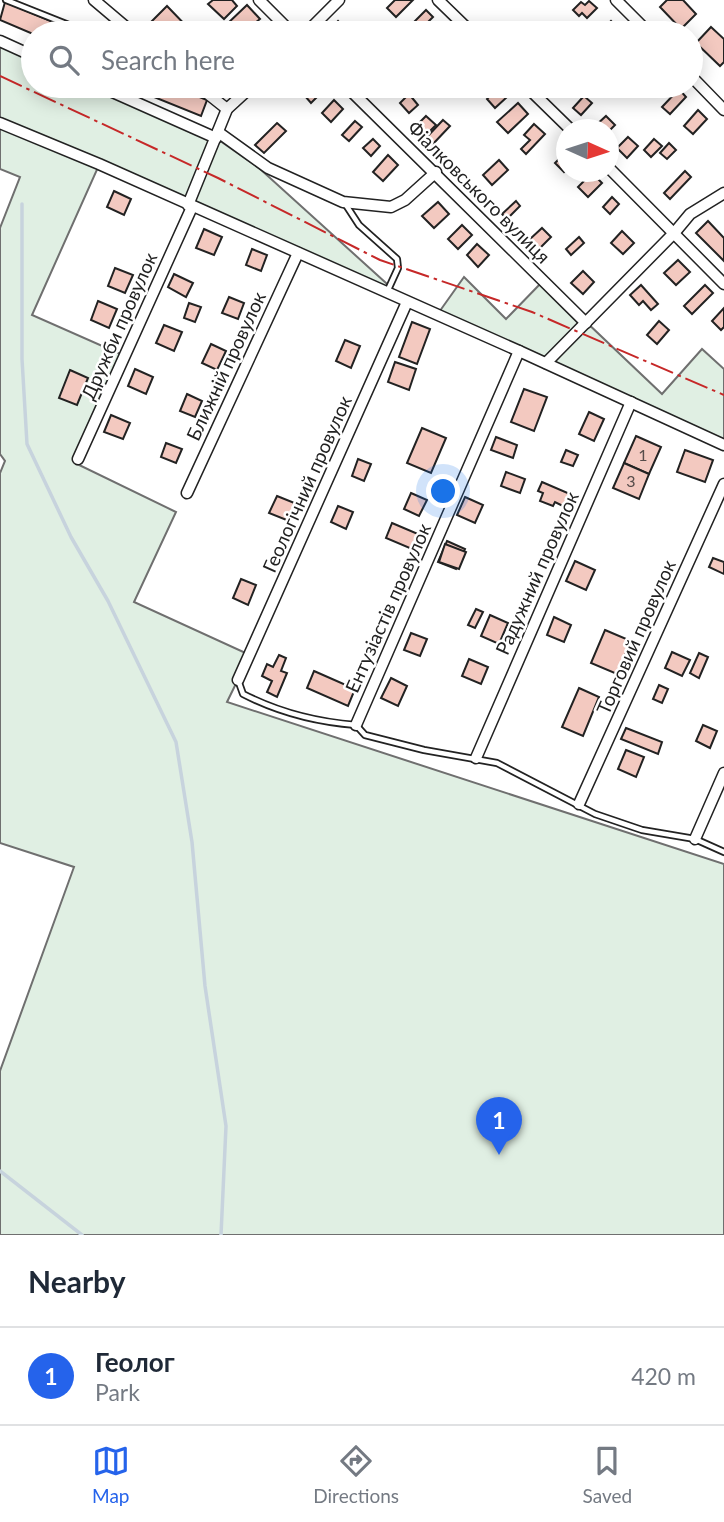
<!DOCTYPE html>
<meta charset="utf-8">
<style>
:root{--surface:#fff;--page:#f6f6f7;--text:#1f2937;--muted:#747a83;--line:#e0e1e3;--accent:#2563eb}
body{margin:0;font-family:Lato,sans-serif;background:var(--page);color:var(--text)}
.compass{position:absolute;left:556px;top:119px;width:63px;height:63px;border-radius:50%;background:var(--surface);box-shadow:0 4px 18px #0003;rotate:93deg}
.you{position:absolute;left:444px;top:492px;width:24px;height:24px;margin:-18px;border:5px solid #fff;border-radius:50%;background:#1a73e8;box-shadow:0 0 0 10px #1a73e833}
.badge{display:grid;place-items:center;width:46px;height:46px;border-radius:50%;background:var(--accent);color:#fff;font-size:23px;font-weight:700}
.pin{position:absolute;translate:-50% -58px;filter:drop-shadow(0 2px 4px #0008)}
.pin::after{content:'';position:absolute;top:37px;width:24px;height:21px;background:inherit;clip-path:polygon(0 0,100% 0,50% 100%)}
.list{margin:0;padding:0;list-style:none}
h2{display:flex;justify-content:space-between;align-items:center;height:91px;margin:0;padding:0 28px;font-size:30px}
h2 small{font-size:23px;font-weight:400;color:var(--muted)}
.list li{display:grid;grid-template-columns:46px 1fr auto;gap:21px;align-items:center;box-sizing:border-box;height:98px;padding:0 28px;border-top:2px solid var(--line)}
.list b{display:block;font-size:26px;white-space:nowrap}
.list p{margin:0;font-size:23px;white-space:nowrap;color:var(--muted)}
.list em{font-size:23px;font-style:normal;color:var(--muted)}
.icon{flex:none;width:38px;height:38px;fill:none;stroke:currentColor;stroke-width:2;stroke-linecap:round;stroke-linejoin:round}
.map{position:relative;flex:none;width:724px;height:1235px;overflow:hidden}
.search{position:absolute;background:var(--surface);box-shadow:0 4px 18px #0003;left:21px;right:21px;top:21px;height:77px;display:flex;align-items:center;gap:18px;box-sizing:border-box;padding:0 24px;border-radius:38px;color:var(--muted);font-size:26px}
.sheet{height:189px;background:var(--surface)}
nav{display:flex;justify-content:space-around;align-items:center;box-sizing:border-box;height:98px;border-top:2px solid var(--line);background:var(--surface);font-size:19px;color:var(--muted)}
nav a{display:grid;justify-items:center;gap:4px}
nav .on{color:var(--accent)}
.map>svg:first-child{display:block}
.green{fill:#e0efe3;stroke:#6f6f6f;stroke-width:2}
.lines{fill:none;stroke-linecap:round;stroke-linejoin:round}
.stream{stroke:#c7d3dd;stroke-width:3.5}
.building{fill:#f3c9c0;stroke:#222;stroke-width:2}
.service-casing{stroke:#222;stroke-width:8}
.minor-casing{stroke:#222;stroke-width:13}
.service{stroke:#fff;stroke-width:4.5}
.minor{stroke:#fff;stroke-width:10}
.power{stroke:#c62828;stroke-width:2;stroke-dasharray:24 5 3.5 5;stroke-linecap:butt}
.labels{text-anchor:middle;stroke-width:5;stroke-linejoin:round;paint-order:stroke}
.number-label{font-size:16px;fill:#564c4a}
.street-label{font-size:19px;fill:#222;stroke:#fff}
</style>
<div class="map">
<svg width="724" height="1235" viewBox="0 0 724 1235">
<rect width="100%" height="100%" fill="#fff"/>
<g class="green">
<polygon points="0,41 33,56 33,86 99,86 216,138 259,168 407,302 99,165 32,315 125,356 75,463 176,512 134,602 250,655 227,702 724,864 724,1235 0,1235 0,1071 74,867 0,843 0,473 5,461 0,454 0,228 20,177 0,169"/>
<polygon points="464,277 506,319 543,281 662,394 702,349 724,369 724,445 437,315"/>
</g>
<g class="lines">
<g class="stream">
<polyline points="22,204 22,359 27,444 71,537 108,601 176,742 192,842 205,986 226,1126 221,1235"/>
<polyline points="0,1171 82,1235"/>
</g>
</g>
<g class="building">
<polygon points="213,0 232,0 237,6 224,19 208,4"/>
<polygon points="395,0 413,0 396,17 387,8"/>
<polygon points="667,0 683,0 696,14 681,29 660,7"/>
<polygon points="589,1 597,8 587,18 582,13 579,16 573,10 581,2 585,5"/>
<polygon points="5,2 63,26 61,33 33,34 0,20"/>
<polygon points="247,5 260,19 255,23 265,33 247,33 243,29 239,33 234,33 226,25"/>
<polygon points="167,6 193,33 164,33 152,21"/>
<polygon points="426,10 433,17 422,28 415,21"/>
<polygon points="338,21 346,30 343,33 327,33"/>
<polygon points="611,21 620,30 617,33 599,33"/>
<polygon points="711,27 724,39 724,62 720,66 696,43"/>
<polygon points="147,86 172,86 207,100 201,116 144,93"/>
<polygon points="315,86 320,86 324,90 311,103 305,96"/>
<polygon points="498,88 507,97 495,108 487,99"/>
<polygon points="679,89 686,97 670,114 662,107"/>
<polygon points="409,94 418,105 409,113 400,103"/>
<polygon points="584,96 592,103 581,115 573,108"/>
<polygon points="334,100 343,109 331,122 322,113"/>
<polygon points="518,103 528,114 508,133 497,122"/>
<polygon points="698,110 707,119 693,134 684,126"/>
<polygon points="426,116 436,125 427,134 417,125"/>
<polygon points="606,116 615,125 608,132 608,130 596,130 594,127"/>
<polygon points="443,120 450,126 432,145 425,139"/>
<polygon points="355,121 362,127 349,141 342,135"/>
<polygon points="277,123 286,131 264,153 255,145"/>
<polygon points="534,124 545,134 526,154 521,149 530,140 524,135"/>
<polygon points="628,137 638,146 627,158 617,148"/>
<polygon points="373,139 380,146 371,156 363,148"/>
<polygon points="654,139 662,146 651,157 644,150"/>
<polygon points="669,143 676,150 667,159 660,153"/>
<polygon points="565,153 566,170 564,172 555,163"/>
<polygon points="388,155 398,165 383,181 373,172"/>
<polygon points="499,160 508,170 492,185 483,175"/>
<polygon points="685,171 691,177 670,199 664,193"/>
<polygon points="592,173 602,183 588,197 578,187"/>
<polygon points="114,191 131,199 124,215 107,207"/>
<polygon points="612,197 619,204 610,214 603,207"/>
<polygon points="516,201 520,206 507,219 502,214"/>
<polygon points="438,202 449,214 434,228 422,216"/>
<polygon points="708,221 724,238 724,261 696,233"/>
<polygon points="462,225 472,235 458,249 448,239"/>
<polygon points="542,228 551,237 539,249 530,239"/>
<polygon points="204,229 222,237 214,255 196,248"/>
<polygon points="622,231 634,243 623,254 611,243"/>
<polygon points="579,237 584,243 571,255 566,249"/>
<polygon points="477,244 489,255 478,267 467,255"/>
<polygon points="252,249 267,255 261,271 246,265"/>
<polygon points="678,260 690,272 676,285 664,273"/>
<polygon points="115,268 133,275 125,293 108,286"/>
<polygon points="583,271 594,282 583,294 571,283"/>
<polygon points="174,274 193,283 186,297 168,287"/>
<polygon points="641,285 658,304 651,310 643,301 639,305 630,295"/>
<polygon points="705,285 713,293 692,314 684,306"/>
<polygon points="229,297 244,303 238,319 222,313"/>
<polygon points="98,301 117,309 109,328 91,320"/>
<polygon points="189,303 201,307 195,322 184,318"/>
<polygon points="724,308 724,327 721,330 712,321"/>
<polygon points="659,321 669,330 657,344 647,335"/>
<polygon points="412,322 430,329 417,364 399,357"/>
<polygon points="164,325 182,332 174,351 156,343"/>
<polygon points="345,340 360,346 351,368 336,361"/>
<polygon points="211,344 226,351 217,370 202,363"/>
<polygon points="395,362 416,369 409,390 388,382"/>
<polygon points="135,369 153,377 146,394 128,386"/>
<polygon points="70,370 88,378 77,405 59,398"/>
<polygon points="524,389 547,397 534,431 511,422"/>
<polygon points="187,394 202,401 195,417 180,411"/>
<polygon points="589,412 604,419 594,441 579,434"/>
<polygon points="111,415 130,423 123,439 104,432"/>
<polygon points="422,428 446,438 431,473 407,463"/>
<polygon points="636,436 661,447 649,474 624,463"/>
<polygon points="496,437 517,445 513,458 491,450"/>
<polygon points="166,443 182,449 176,463 161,457"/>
<polygon points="566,450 578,455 573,466 561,462"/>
<polygon points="685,450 713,460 705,482 677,472"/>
<polygon points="358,459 371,464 364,481 352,476"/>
<polygon points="624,463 649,474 639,499 613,488"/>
<polygon points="506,472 525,479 520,493 501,486"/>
<polygon points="542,482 570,494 565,507 555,502 553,506 540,501 543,493 538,491"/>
<polygon points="411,493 427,500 419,516 404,509"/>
<polygon points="277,496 297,504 289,521 269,513"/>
<polygon points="465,497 483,505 475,523 457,515"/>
<polygon points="338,506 353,512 346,529 331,522"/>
<polygon points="392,523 418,534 412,549 386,538"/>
<polygon points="447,541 465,549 456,569 438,562"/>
<polygon points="445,544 466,552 459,569 439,562"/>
<polygon points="713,558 724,562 724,574 709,567"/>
<polygon points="575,561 595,570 586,590 566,581"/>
<polygon points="241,579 256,585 248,605 233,598"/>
<polygon points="476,609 483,612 475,628 468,625"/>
<polygon points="490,615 508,623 499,644 481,636"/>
<polygon points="554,617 571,625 564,642 547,635"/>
<polygon points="605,630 631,641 617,674 591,663"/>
<polygon points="411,633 427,639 420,656 404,650"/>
<polygon points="672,652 690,660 682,676 665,668"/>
<polygon points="699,653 708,657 699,678 690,673"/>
<polygon points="279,655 286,658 281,671 287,673 277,697 267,692 272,681 262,676 267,664 273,667"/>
<polygon points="469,659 488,667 481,684 462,676"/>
<polygon points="314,671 355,689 348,706 307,688"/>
<polygon points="391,678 407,686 398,706 381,698"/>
<polygon points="659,685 668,689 662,703 653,699"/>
<polygon points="579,688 599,697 583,736 562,727"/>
<polygon points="703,725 717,731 710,748 696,741"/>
<polygon points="626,728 662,742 658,754 621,739"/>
<polygon points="626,750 644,757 636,777 618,769"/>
</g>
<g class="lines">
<defs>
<g id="service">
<polyline points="6,0 89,33"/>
<polyline points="344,202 359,225 397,259 398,268 387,292"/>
<path d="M238,680l5,14c35,18 74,28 113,31l9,10 59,15 73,13 98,51 47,16 53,9 29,13"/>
</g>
<g id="minor">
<polyline points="94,0 133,33"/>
<polyline points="259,0 292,33"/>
<polyline points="438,0 472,33"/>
<polyline points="616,0 649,33"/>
<polyline points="306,33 339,0"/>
<polyline points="0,41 33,56"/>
<polyline points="691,76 724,110"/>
<polyline points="99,86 216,138"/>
<polyline points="198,86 227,109"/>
<polyline points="346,86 586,323"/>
<polyline points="526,86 571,130"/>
<polyline points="0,123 99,164 519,351 724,445"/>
<polyline points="218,132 268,168 343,202 391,207 405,200 436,172"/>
<polyline points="608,167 724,284"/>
<polyline points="188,205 227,109 252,86"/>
<polyline points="546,363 675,232 690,214 724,193"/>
<polyline points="78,459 192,207"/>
<polyline points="187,493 298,253"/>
<polyline points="238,680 407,302"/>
<polyline points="356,725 519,351"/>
<polyline points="476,758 631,402"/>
<polyline points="579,804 724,484"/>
<polyline points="695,839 724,773"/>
</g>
</defs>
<use href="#service" class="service-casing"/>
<use href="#minor" class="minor-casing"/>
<use href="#service" class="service"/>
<use href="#minor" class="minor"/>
<polyline class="power" points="0,76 218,178 380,260 532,312 724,395"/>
</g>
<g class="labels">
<g class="number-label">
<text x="643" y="461">1</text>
<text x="631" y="487">3</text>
</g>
<g class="street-label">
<text transform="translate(479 192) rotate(45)" y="7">Фіалковського вулиця</text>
<text transform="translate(119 326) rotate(-66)" y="7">Дружби провулок</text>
<text transform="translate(226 366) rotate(-65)" y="7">Ближній провулок</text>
<text transform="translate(307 484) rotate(-66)" y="7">Геологічний провулок</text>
<text transform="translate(537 573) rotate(-66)" y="7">Радужний провулок</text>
<text transform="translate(388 608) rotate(-66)" y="7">Ентузіастів провулок</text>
<text transform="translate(636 637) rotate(-66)" y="7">Торговий провулок</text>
</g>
</g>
</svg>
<svg class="compass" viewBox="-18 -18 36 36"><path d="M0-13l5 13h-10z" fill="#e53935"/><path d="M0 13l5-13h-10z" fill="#747a83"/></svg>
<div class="you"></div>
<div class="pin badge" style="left:499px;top:1155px">1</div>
<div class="search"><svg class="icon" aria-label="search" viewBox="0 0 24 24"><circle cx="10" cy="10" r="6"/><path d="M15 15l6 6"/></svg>Search here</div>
</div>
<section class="sheet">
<h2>Nearby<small></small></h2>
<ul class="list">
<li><span class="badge">1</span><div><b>Геолог</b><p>Park</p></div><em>420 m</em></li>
</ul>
</section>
<nav>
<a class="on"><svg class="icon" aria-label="map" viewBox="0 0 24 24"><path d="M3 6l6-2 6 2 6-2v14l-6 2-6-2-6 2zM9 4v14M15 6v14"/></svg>Map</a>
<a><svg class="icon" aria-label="directions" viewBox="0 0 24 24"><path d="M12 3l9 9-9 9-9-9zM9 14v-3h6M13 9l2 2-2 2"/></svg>Directions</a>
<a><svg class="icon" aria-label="saved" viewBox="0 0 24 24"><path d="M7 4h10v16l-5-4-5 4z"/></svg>Saved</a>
</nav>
